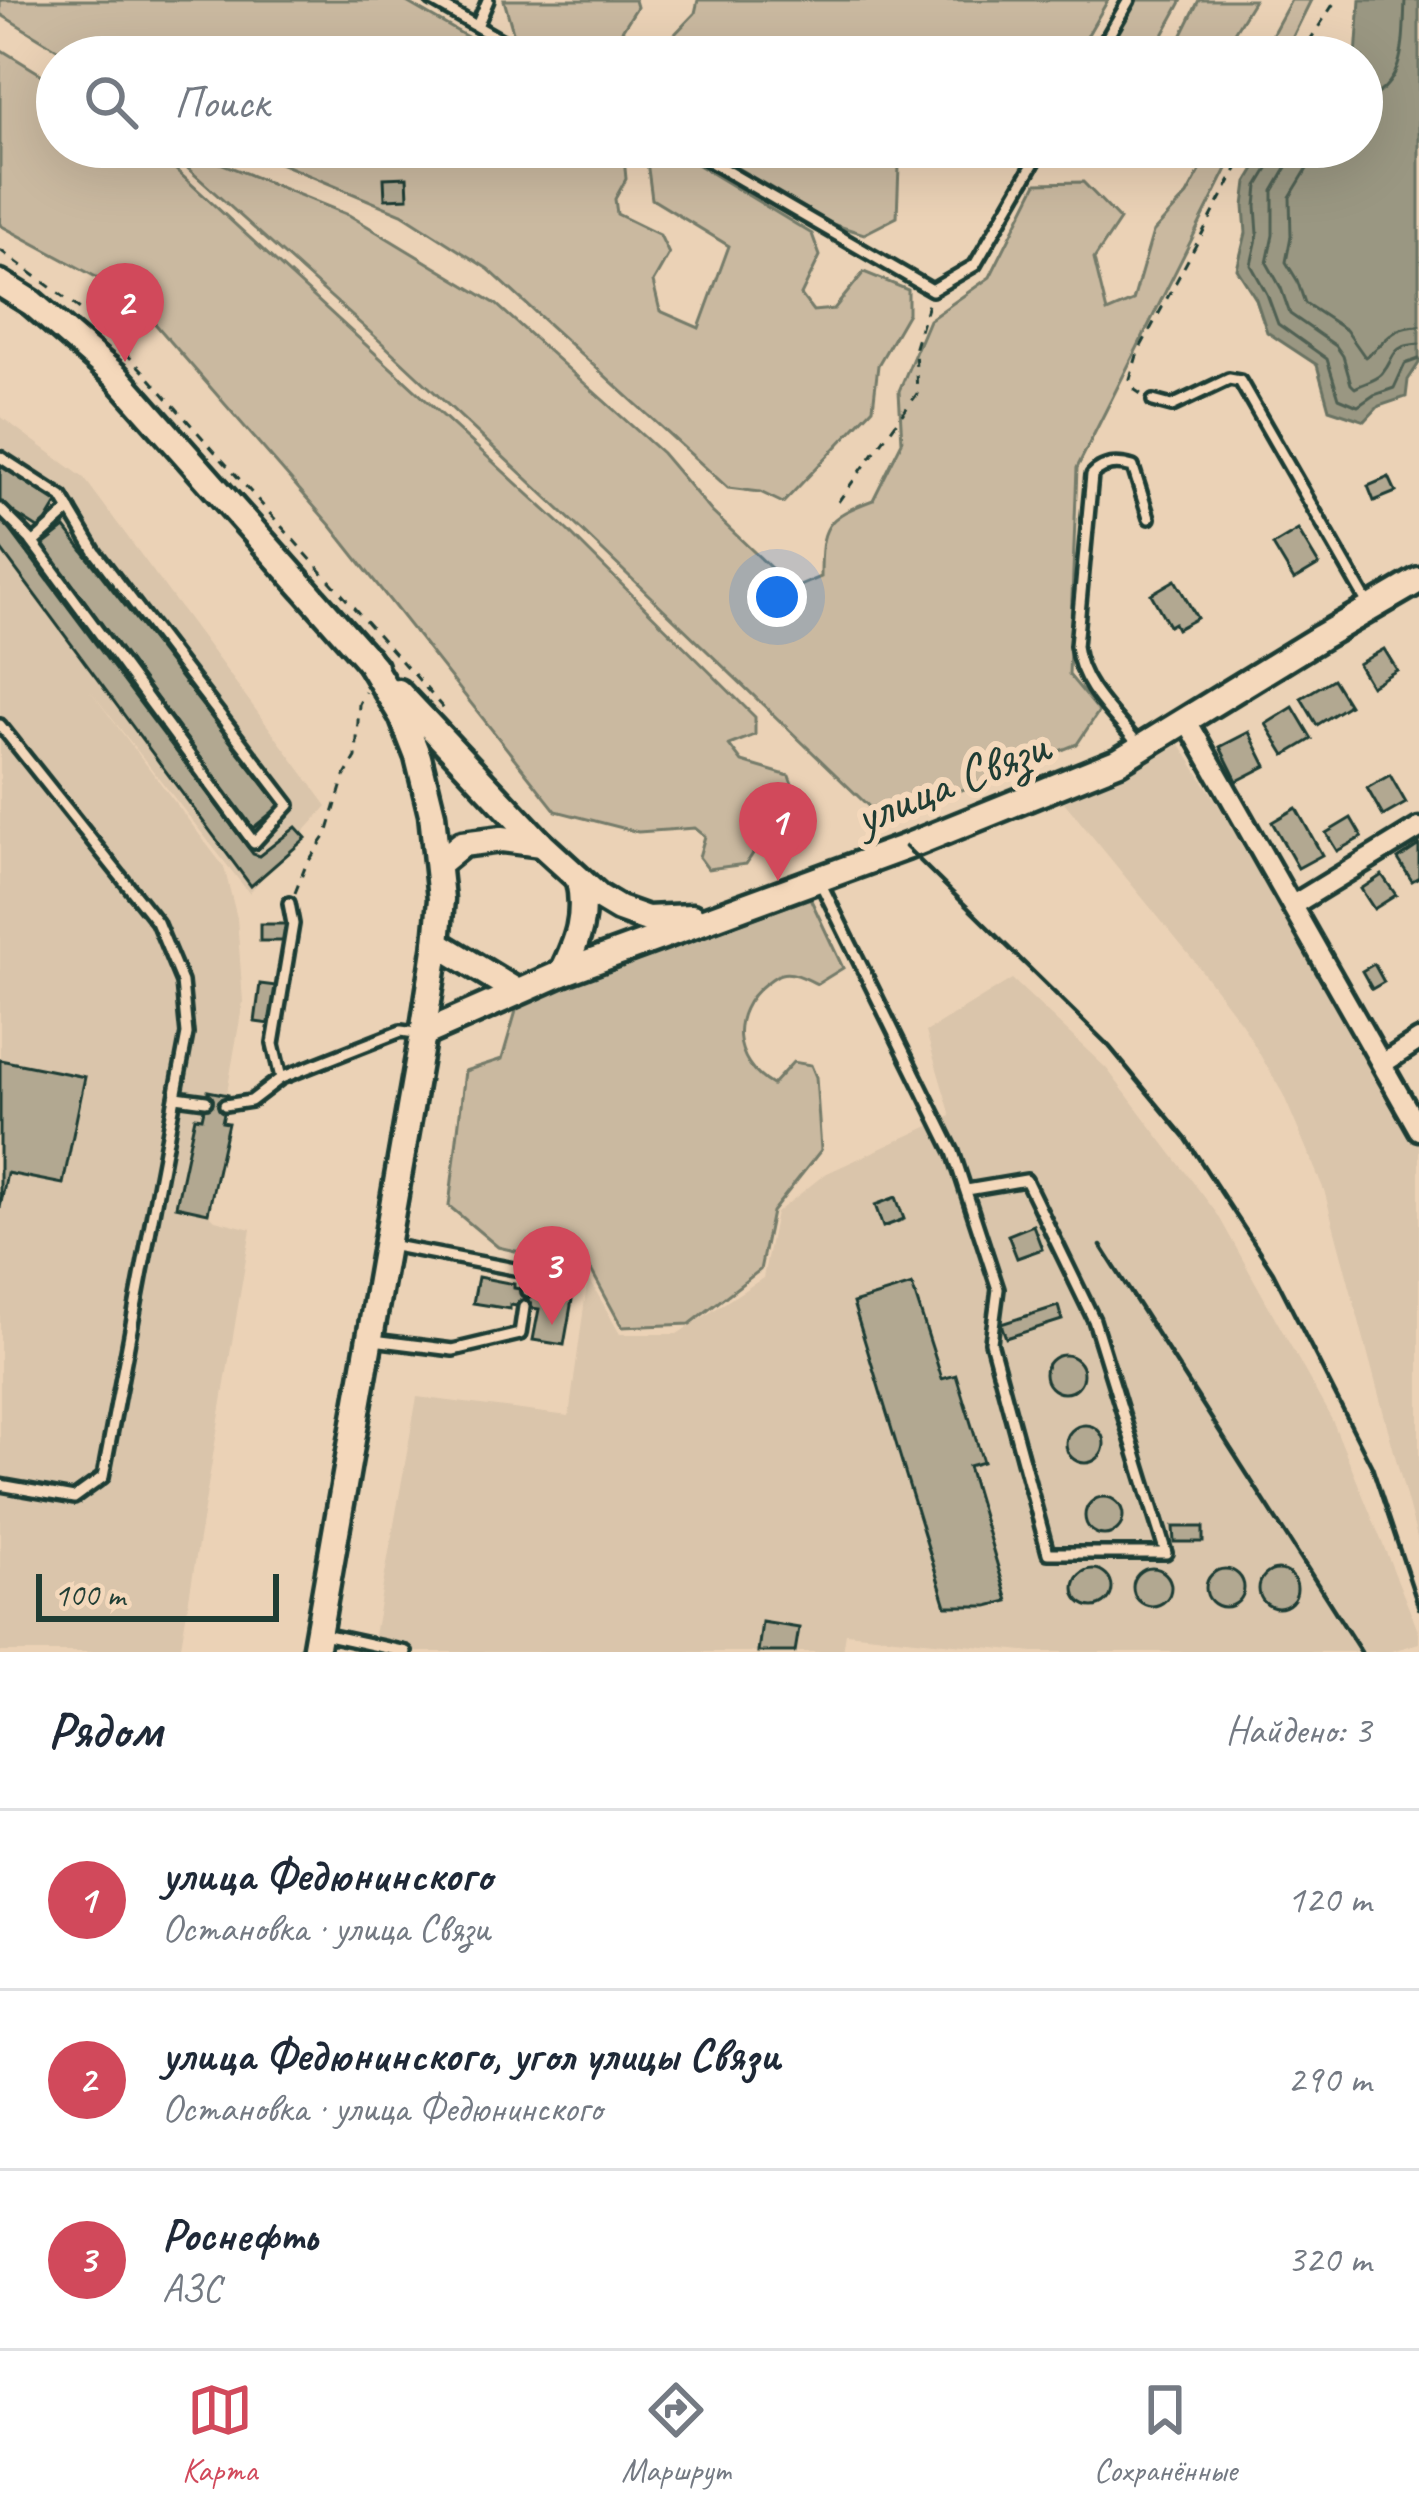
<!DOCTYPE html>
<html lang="ru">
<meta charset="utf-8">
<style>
:root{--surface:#fff;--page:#f2f2f3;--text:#1f2937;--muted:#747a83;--line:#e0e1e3;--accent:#d1495b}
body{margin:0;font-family:Caveat,sans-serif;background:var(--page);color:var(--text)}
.scale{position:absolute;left:36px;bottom:30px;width:243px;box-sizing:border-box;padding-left:12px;border:6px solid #1f3d34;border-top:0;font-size:33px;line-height:42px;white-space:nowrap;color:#1f3d34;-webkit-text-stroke:9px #f4d8bb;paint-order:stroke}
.you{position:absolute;left:777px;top:597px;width:42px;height:42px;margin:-30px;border:9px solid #fff;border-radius:50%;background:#1a73e8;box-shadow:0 0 0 18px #1a73e833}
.badge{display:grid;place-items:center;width:78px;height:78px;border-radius:50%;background:var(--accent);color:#fff;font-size:39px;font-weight:700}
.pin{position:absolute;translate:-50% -99px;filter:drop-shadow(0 3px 6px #0008)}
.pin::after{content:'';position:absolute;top:63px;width:42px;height:36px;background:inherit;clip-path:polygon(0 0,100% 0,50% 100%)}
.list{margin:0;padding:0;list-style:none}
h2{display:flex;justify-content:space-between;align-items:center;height:156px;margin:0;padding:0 48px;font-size:51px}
h2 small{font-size:39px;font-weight:400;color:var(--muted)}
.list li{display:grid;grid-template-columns:78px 1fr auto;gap:36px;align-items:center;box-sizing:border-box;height:180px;padding:0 48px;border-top:3px solid var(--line)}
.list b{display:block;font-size:45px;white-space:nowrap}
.list p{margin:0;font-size:39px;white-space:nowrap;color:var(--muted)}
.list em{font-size:39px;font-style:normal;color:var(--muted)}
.icon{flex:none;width:66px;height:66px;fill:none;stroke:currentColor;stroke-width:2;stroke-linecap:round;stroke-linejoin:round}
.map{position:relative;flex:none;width:1419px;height:1652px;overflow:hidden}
.search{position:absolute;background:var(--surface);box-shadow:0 12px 48px #0002;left:36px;right:36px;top:36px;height:132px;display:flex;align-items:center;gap:30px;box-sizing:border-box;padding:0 42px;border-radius:66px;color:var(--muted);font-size:45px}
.sheet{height:696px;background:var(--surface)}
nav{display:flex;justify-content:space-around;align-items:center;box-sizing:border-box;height:168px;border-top:3px solid var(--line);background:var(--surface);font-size:33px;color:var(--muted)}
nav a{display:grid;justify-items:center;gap:6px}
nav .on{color:var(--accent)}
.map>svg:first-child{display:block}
.built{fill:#dac5ab}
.green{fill:#cab9a0;stroke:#747b6a;stroke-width:3}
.water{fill:#9a9782;stroke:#697363;stroke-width:3}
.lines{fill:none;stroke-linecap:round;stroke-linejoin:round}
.shore{stroke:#506153;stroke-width:3}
.building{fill:#b2a891;stroke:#1f3d34;stroke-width:3}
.lane-casing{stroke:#1f3d34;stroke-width:18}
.street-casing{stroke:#1f3d34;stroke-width:27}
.secondary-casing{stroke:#1f3d34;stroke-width:33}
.path{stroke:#1f3d34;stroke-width:3;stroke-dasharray:9 9;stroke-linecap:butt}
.lane{stroke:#f4d8bb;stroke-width:9}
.street{stroke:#f4d8bb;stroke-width:18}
.secondary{stroke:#f4d8bb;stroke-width:24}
.rail{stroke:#1f3d34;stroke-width:4.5}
.labels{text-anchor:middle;stroke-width:12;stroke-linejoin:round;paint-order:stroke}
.street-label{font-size:51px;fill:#1f3d34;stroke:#f4d8bb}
</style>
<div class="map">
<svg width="1419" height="1652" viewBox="0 0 1419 1652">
<rect width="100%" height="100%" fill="#ebd2b6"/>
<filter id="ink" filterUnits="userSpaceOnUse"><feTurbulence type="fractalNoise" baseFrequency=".00833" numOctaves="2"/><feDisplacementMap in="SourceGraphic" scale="24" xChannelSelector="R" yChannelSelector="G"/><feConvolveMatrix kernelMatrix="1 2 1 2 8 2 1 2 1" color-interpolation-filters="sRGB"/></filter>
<g filter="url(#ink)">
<g class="built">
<polygon points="0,416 84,478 327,806 249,893 89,689 224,867 237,918 243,1002 222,1121 228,1123 208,1213 215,1220 251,1229 180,1652 0,1652"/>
<polygon points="1178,741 1382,1064 1419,1130 1419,1545 1324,1190 1283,1094 1242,1024 1195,962 1064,802"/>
<polygon points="1012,979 1107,1069 1218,1215 1333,1422 1419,1633 1419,1643 1389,1652 1034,1652 846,1633 843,1652 371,1652 417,1397 569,1416 588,1277 620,1334 677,1334 763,1278 776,1213 825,1174 951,1116 926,1032"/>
</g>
<g class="green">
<polygon points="0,0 403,0 502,57 70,57 0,14"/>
<polygon points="504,0 635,0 637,7 605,57 547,57 513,32"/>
<polygon points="698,0 1108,0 1075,57 653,57 695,13"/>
<polygon points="1134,0 1182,0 1151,57 1117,57 1112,35"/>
<polygon points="1199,0 1254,0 1219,57 1171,57"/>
<polygon points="1291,0 1311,0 1283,57 1260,57"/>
<polygon points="0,49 57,84 57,147 151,147 567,530 755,717 755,735 729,745 742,762 789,776 796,795 795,835 783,836 767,818 748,828 758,846 746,864 708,869 699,857 705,836 695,828 638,832 556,811 331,526 131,296 0,225"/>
<path d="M164,147h17l168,68 147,89 166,149 50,59 81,77 28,-12c0,-52 4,-59 52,-77l29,-58 -3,-51 30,-71 61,-43 47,-94 46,-1 37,38 -26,39 13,53 26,-11 20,-69 34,-37 26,-48h25l-161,321 -8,207 30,36 -22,33 -193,77 -307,-295 -195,-183z"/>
<polygon points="230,147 623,147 626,179 615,199 617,214 660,235 669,254 653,282 660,311 699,328 729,246 652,199 646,154 657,147 668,147 812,234 820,256 801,295 813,311 834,309 864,272 908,290 908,313 878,365 873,408 783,503 760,492 728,488 488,269 402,214 270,159"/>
<polygon points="702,147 887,147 899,166 897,217 864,234 832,224"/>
<path d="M810,898l33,70 -26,16c-10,-5 -24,-13 -36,-10 -5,1 -12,7 -16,10 -37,29 -33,78 7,101l21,-23 18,3 5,12 5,73 -49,62 -12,58 -70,54 -68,3 -32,-59 -92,-21 -49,-41 16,-135 37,-12 16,-55z"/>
</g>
<polygon class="water" points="1360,0 1419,0 1419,363 1408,380 1406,397 1379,406 1365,421 1329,409 1317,365 1267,332 1256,299 1237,269 1246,233 1244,206 1247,182 1268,147 1362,147 1362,57 1356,57"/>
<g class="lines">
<g class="shore">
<path d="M1362,101c45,-14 41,-62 43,-101"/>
<polyline points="1277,147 1276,156 1258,186 1256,206 1258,234 1251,265 1267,294 1278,324 1327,359 1339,398 1358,406 1374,395 1394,388 1405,364 1419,359"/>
<path d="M1292,147l-2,15 -17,29v44l-6,28 14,25 9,26 46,32 7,10 8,28 4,4c7,-4 22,-8 27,-14 15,-18 7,-28 37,-30"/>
<path d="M1311,147l-4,22 -17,28 1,39 -5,26 11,18 8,23 41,27 19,27c22,-13 22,-30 54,-31"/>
</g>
</g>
<g class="building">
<polygon points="407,177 408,198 385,199 384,178"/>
<polygon points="0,463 59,500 41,530 0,504"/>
<polygon points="1389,477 1396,492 1374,501 1368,486"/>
<polygon points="0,516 253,854 259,856 296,827 306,838 251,886 0,548"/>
<polygon points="65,528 280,806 253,828 43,545"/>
<polygon points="1298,530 1319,565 1294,580 1273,545"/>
<polygon points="1175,580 1197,618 1177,629 1174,623 1169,626 1151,594"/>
<polygon points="1384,649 1397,670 1371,686 1358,664"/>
<polygon points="1333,679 1349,705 1317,725 1301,698"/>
<polygon points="1293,707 1312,739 1285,755 1266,724"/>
<polygon points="1249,732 1266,766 1237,781 1220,747"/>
<polygon points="1390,775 1406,803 1383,816 1367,788"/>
<polygon points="1296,808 1322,855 1298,868 1272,822"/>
<polygon points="1351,818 1362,837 1337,851 1326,833"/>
<polygon points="1419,845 1419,877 1412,881 1398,859"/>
<polygon points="1382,875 1396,895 1374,909 1361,889"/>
<rect x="260" y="924" width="27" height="17"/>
<polygon points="1374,964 1384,982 1372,989 1362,971"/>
<polygon points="260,984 276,986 270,1024 255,1022"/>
<polygon points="0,1060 85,1077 63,1184 7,1173 0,1208"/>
<polygon points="208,1091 228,1095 222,1122 228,1123 208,1213 176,1206 195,1117 202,1118"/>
<polygon points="896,1197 904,1219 883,1227 875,1205"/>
<polygon points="1033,1225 1042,1249 1017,1258 1008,1235"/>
<polygon points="478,1277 514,1284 514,1288 542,1293 542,1289 573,1294 564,1345 533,1340 539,1309 510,1305 510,1309 473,1303"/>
<polygon points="912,1285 942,1379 956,1375 983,1462 968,1466 1008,1601 988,1606 946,1606 853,1303"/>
<polygon points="1058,1306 1062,1320 1006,1338 1001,1324"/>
<circle cx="1064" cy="1374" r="19"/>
<circle cx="1085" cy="1444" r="19"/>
<circle cx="1104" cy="1516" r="19"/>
<polygon points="1173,1527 1203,1527 1203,1542 1174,1542"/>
<circle cx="1152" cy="1587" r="19"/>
<circle cx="1093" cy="1588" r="19"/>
<circle cx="1225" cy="1588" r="19"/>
<circle cx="1278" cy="1589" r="19"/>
<polygon points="762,1622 799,1628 795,1652 758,1652"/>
</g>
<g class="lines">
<defs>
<g id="lane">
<polyline points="431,0 530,57"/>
<polyline points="477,26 488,0"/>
<polyline points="1096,57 1129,0"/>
<polyline points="685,147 932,290 975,265 1043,147"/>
<polyline points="1153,401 1172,406 1229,379 1240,381 1368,604"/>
<polyline points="0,457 62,497 95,552 289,805 254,843 30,539 0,509"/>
<polyline points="33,543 70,510"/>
<polyline points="0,725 157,922 182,982 187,1034 103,1477 74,1498 0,1485"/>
<path d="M1138,744c-24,-30 -57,-58 -62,-98l16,-171c11,-12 25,-13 41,-8l16,51"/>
<polyline points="819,880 953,1152 998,1289 991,1342 1048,1553 1166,1553 1094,1320 1026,1180 967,1190"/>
<polyline points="281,1078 273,1044 293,924 289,903"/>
<polyline points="176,1097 206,1101"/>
<polyline points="225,1105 251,1101 281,1078 401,1031 423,1034"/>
<polyline points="389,1245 530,1272 527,1291"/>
<polyline points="373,1340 453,1350 520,1334 524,1307"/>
<polyline points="323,1634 406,1652"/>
</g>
<g id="street">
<polyline points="1187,721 1419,1130"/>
<polyline points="1293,905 1419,828"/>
<polyline points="1382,1064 1419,1040"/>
</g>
<g id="secondary">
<polyline points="0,283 32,303 116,376 374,667"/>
<polyline points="398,692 541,844 599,897 619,909 647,919 692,917"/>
<polyline points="439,863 462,844 502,839 541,844"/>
<polyline points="437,943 516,991"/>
<path d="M562,973c16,-33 25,-56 17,-93"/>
<polyline points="423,1034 562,973 906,847 1119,761 1321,637 1419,580"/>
<polyline points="315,1652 423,1034 437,943 441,899 432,814 418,757 402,716 367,658"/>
</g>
</defs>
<use href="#lane" class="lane-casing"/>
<use href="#street" class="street-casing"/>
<use href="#secondary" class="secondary-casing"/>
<g class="path">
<polyline points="1299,57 1336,0"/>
<polyline points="0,250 91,317 143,371 412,673"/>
<polyline points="1141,394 1135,390 1130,379 1138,352 1249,147"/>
<polyline points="838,502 917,394 915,347 928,304"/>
<polyline points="414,674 448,714"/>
<polyline points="295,893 306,865 327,834 344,777 356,757 359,704 365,692"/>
</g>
<use href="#lane" class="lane"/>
<use href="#street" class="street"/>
<use href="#secondary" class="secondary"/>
<g class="rail">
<polyline points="906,847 1109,1046 1186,1139 1273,1272 1372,1467 1419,1608"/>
<polyline points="1101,1246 1361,1652"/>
</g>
</g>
</g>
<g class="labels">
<g class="street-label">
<text transform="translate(951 780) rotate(-22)" y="18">улица Связи</text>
</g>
</g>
</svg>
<div class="scale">100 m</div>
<div class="you"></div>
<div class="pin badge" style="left:778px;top:881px">1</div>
<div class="pin badge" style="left:125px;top:362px">2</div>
<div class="pin badge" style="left:552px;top:1325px">3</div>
<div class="search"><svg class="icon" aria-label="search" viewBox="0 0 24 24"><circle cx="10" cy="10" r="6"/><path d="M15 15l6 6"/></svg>Поиск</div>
</div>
<section class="sheet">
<h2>Рядом<small>Найдено: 3</small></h2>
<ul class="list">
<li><span class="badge">1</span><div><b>улица Федюнинского</b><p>Остановка · улица Связи</p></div><em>120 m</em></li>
<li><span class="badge">2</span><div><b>улица Федюнинского, угол улицы Связи</b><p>Остановка · улица Федюнинского</p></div><em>290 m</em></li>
<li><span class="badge">3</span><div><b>Роснефть</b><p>АЗС</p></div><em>320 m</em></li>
</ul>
</section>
<nav>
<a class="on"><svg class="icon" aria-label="map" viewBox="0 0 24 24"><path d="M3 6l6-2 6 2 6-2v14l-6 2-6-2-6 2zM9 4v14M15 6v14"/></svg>Карта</a>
<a><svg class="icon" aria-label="directions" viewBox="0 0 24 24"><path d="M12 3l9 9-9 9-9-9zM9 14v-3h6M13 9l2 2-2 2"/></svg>Маршрут</a>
<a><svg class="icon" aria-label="saved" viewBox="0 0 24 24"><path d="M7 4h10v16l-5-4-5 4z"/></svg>Сохранённые</a>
</nav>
